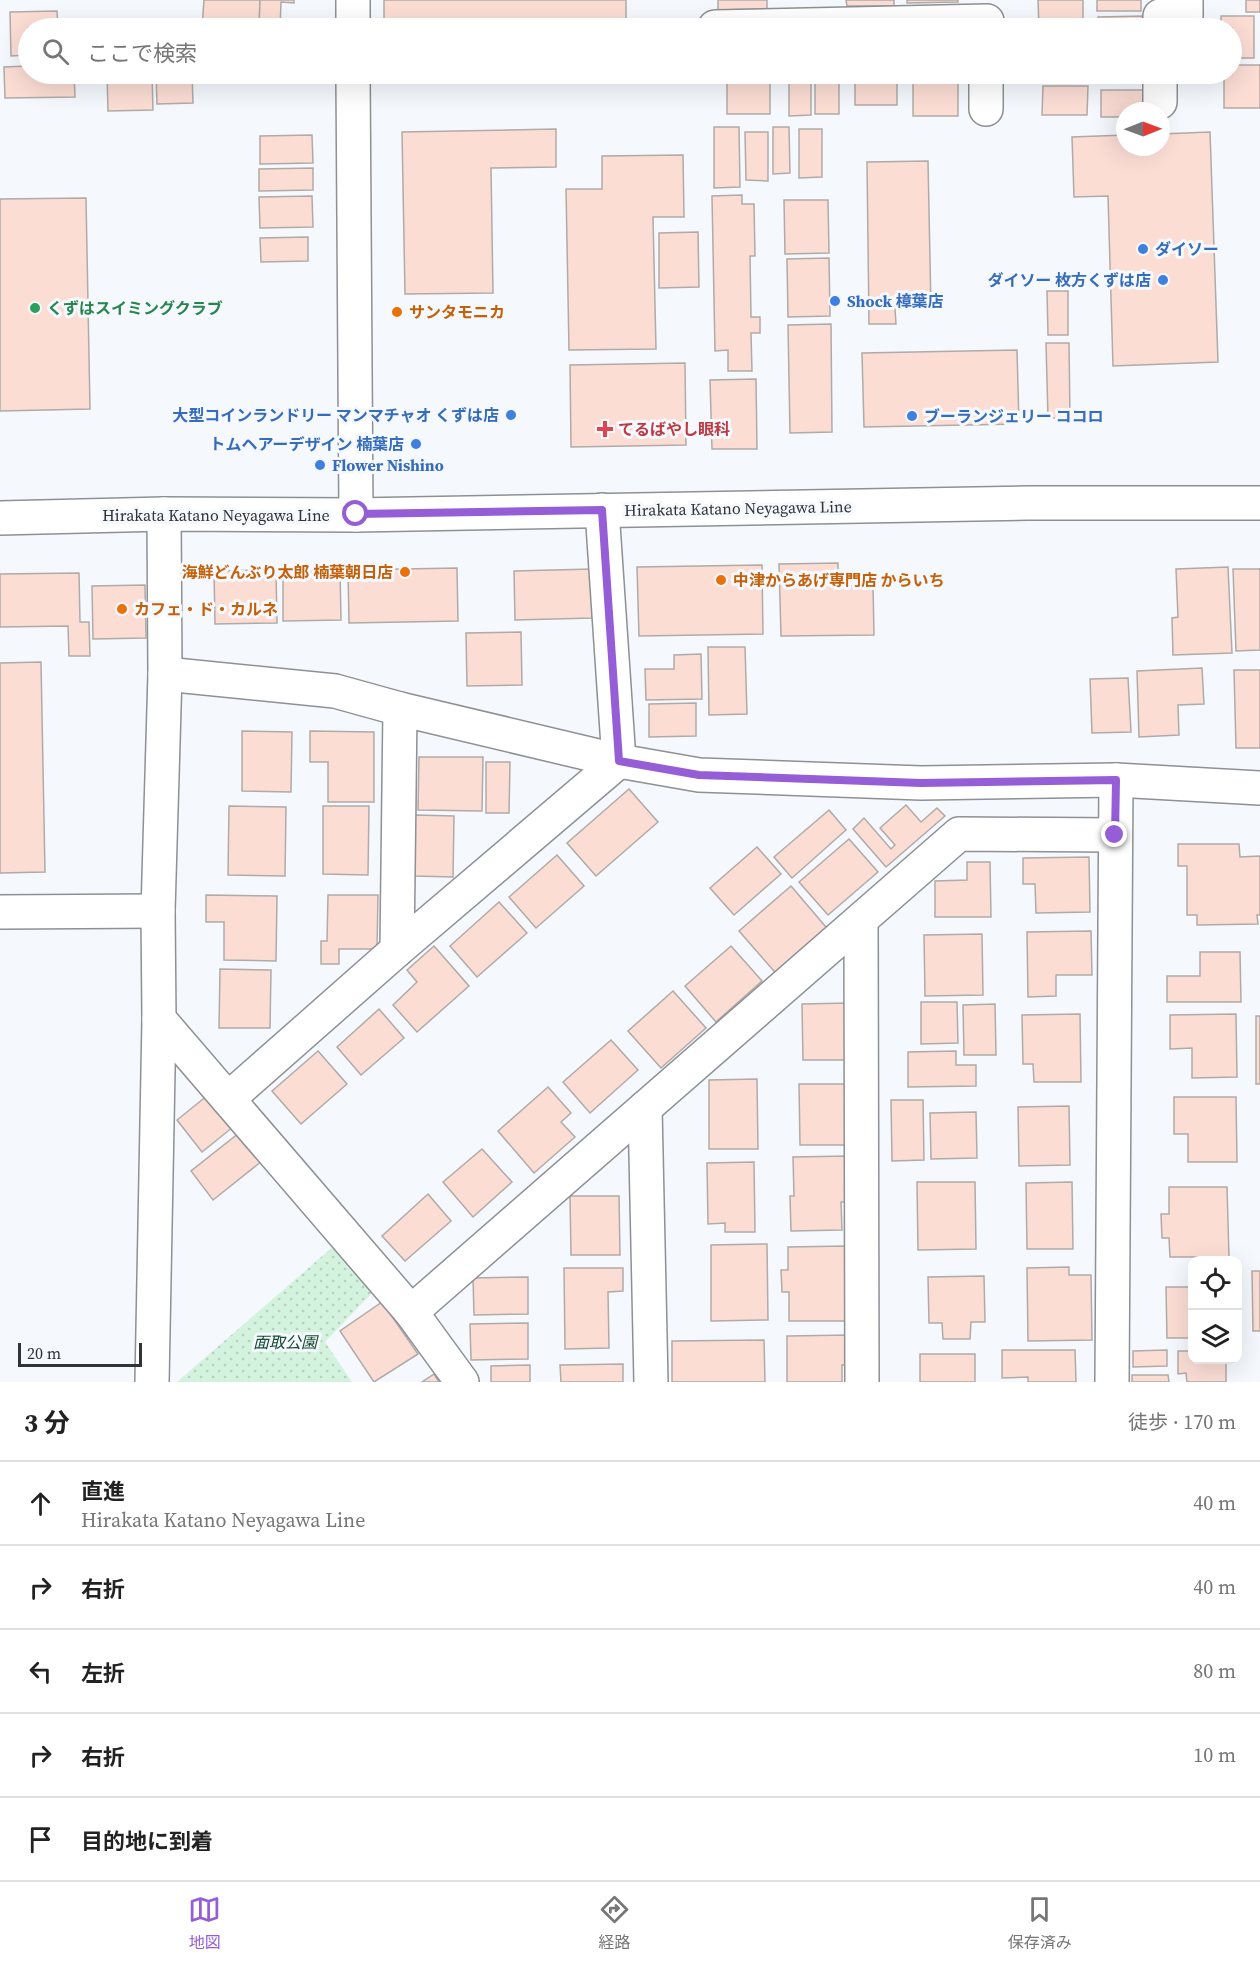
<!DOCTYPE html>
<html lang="ja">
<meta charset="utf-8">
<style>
:root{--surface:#fff;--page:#f2f2f2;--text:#222;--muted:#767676;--line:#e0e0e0;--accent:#965ed6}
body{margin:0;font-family:"Source Serif 4","Noto Sans JP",serif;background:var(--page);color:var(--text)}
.controls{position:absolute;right:18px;bottom:18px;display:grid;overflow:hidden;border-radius:12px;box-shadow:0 6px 24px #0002}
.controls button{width:54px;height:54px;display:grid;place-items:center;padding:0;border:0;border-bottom:2px solid var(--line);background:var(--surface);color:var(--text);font:30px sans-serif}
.compass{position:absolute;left:1116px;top:102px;width:54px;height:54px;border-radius:50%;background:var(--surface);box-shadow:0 6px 24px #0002;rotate:89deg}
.scale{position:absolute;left:18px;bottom:15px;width:124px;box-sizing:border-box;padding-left:6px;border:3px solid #323335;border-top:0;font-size:16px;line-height:21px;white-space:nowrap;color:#323335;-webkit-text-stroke:4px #f5f8fd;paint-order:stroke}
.stop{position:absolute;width:18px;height:18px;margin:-14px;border:4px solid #965ed6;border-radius:50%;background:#fff}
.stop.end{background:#965ed6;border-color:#fff;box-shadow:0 2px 6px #0008}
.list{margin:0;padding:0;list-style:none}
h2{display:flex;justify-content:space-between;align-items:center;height:78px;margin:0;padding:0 24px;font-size:26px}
h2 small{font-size:20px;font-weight:400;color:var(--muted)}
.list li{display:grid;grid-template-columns:39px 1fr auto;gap:18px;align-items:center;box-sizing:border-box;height:84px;padding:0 24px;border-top:2px solid var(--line)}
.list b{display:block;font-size:22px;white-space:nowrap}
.list p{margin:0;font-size:20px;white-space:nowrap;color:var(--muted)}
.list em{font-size:20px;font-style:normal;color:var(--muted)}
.icon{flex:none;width:33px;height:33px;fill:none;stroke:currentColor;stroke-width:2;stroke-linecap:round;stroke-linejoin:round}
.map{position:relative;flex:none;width:1260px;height:1382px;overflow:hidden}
.search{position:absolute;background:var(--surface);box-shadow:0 6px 24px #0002;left:18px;right:18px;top:18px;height:66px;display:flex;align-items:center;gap:15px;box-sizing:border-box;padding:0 21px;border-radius:33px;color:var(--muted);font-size:22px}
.sheet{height:498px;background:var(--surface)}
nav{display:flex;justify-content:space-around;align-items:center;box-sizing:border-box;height:84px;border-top:2px solid var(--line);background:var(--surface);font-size:16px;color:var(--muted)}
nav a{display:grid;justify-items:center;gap:3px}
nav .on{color:var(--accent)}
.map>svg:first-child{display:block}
.park{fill:url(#park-dots)}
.building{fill:#fbddd4;stroke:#b0aaa8;stroke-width:1.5}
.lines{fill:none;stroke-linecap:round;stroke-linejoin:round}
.minor-casing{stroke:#8d9094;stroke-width:36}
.major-casing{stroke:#8d9094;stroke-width:36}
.minor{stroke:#fff;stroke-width:33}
.major{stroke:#fff;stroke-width:33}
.route{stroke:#965ed6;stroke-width:8}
.shop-dot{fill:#3f7fe0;stroke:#f5f8fd;stroke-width:2}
.leisure-dot{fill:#2e9e5b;stroke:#f5f8fd;stroke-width:2}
.food-dot{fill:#e8710a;stroke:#f5f8fd;stroke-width:2}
.health-dot{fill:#e0444e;stroke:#f5f8fd;stroke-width:2}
.labels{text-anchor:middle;stroke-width:6;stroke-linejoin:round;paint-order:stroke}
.shop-label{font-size:16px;font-weight:bold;fill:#366cbe;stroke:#f5f8fd;text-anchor:start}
.leisure-label{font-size:16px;font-weight:bold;fill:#27864d;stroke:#f5f8fd;text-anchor:start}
.food-label{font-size:16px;font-weight:bold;fill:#c56008;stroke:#f5f8fd;text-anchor:start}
.health-label{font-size:16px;font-weight:bold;fill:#be3a42;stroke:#f5f8fd;text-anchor:start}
.street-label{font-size:16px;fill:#323335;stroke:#f5f8fd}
.park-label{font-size:16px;font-style:italic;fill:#174c30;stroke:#f5f8fd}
</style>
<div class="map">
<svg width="1260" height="1382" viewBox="0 0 1260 1382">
<defs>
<pattern id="park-dots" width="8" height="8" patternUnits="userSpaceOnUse" patternTransform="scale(1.5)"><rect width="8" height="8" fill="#d4f3de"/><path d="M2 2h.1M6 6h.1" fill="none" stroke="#b6d1bf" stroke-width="1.8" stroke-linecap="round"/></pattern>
</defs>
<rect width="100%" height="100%" fill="#f5f8fd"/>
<polygon class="park" points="335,1245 374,1291 325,1342 352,1382 177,1382"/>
<g class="building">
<polygon points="204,0 260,0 259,28 202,28"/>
<polygon points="260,0 294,0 294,3 281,2 280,28 259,28"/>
<polygon points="384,0 626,0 626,25 384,26"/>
<polygon points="718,0 767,0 767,9 718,10"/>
<polygon points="846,0 894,0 894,6 847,6"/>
<polygon points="907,0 958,0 958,2 907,3"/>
<polygon points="1038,0 1083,0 1083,28 1039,28"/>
<rect x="1097" y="0" width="44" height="11"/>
<rect x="1246" y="0" width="14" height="12"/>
<polygon points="57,11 58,28 28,28 28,55 11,56 10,12"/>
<polygon points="1143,16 1143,28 1098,28 1098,17"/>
<polygon points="1221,16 1254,16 1254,58 1232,58 1232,28 1221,28"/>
<polygon points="1232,65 1260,65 1260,108 1224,108 1224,74 1232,74"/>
<polygon points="28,66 28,74 74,74 75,97 5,98 4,67"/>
<polygon points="107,74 152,74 153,110 108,111"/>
<polygon points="156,74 192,74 193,103 157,104"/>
<rect x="727" y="74" width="43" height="40"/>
<polygon points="789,74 811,74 811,115 789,116"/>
<rect x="815" y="74" width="24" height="40"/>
<rect x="855" y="74" width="42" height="31"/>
<rect x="1037" y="74" width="49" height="8"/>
<rect x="1102" y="74" width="42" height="8"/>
<rect x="913" y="80" width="45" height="36"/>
<polygon points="1043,86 1088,86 1087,115 1042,115"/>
<polygon points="1101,90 1146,90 1146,111 1125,111 1125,117 1101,117"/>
<polygon points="714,127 739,127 740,187 714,188"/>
<polygon points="773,127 789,127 790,173 773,174"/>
<polygon points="556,129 556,167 491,168 493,293 405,294 402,132"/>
<polygon points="799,129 822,129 822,177 799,178"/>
<polygon points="745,132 768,132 768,181 746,180"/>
<polygon points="1210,132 1218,362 1113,366 1108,196 1074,197 1072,137 1125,135 1125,147 1161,147 1161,134"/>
<polygon points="312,135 313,163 260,164 260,136"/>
<polygon points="683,155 684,217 653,217 656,349 569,350 566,189 602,189 602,156"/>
<polygon points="928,161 931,309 895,309 896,324 869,324 867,162"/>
<polygon points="313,168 313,190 259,191 259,169"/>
<polygon points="742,195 742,204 754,204 755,256 750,256 751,317 760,317 760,333 751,333 752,371 728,371 728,350 715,351 712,196"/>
<polygon points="312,196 313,227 260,228 259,197"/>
<polygon points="86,198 90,409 0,411 0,199"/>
<polygon points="784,200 828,200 829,253 785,254"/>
<polygon points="698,232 699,287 659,288 659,233"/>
<polygon points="308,237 308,261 261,262 260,238"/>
<polygon points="829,258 830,316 788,317 787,259"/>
<polygon points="1047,291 1068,291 1068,335 1048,335"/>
<polygon points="831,324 832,432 790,433 788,325"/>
<polygon points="1046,343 1069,343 1070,418 1048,418"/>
<polygon points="1017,350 1019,424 864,427 862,353"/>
<polygon points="685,363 686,445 571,447 570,365"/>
<polygon points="756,379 757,449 712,449 710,380"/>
<polygon points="838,563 838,586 873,585 874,635 781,636 779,564"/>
<polygon points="762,565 763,634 639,636 637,567"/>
<polygon points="1228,567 1232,653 1173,655 1172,618 1178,617 1176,569"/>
<polygon points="457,568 458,621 349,623 348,570"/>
<polygon points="592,569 592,618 515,620 514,571"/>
<polygon points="1233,569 1260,569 1260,650 1236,651"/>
<polygon points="276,570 277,623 215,624 214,571"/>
<polygon points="340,571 341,620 283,621 283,572"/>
<polygon points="79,573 80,622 89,622 90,656 69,656 68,626 0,627 0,574"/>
<polygon points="145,585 146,638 93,639 92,586"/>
<polygon points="521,632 522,685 467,686 466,633"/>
<polygon points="708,647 745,647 747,714 709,715"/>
<polygon points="701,654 702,699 646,700 645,669 674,669 674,655"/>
<polygon points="41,662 45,872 0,873 0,663"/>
<polygon points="1202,668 1204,704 1178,705 1179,735 1139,737 1137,671"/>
<polygon points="1234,670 1260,670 1260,748 1236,748"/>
<polygon points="1128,678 1131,732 1092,733 1090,679"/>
<polygon points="696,703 696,736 649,737 649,704"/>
<polygon points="242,731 292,732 291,792 242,791"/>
<polygon points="310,731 374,732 374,802 328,802 328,762 310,762"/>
<polygon points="419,757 483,757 482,811 418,810"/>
<polygon points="486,762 510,762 509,813 486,813"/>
<polygon points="629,789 658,822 596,876 567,843"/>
<polygon points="906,805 921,822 937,808 945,816 886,867 853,829 864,818 891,849 895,845 880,828"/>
<polygon points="229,806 286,807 285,876 228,875"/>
<polygon points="323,806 369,806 368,875 323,874"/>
<polygon points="829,810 846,830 792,878 774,857"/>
<polygon points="415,815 454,816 453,877 414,876"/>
<polygon points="849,839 878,872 828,915 799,882"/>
<polygon points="1178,844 1239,844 1240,857 1260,856 1260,915 1257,915 1258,924 1197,925 1197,915 1187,915 1187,866 1178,866"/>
<polygon points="757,847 781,874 734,915 710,888"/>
<polygon points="557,855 584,886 536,928 509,897"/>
<polygon points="1089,857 1090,912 1036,913 1035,884 1023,884 1023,858"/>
<polygon points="967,862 990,862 991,917 935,917 935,881 967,880"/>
<polygon points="791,886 831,933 780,978 739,931"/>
<polygon points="206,895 277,896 276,961 224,960 224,922 206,922"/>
<polygon points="328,895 378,895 377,949 339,949 339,964 321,964 321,941 327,941"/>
<polygon points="499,902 527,933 477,977 450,946"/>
<polygon points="1091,931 1092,975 1056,975 1056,996 1028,997 1027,932"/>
<polygon points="982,934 983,995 925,996 924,935"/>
<polygon points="434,946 469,986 417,1032 393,1005 417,982 407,970"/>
<polygon points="731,946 762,981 716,1022 685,986"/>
<polygon points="1200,952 1240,952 1241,1002 1167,1002 1167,976 1200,976"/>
<polygon points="220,969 271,970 270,1028 219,1028"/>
<polygon points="673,991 706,1028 661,1068 628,1031"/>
<polygon points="921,1002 957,1002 958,1043 921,1044"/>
<polygon points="849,1003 849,1060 803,1060 802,1004"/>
<polygon points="995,1004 996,1055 964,1055 963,1005"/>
<polygon points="379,1009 404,1038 361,1075 337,1047"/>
<polygon points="1080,1014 1081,1082 1034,1082 1033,1064 1023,1064 1022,1015"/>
<polygon points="1236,1014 1237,1077 1192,1078 1192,1048 1170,1049 1170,1015"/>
<rect x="1256" y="1016" width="4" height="68"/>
<polygon points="611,1040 638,1070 590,1113 563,1082"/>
<polygon points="318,1051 347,1084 301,1124 272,1091"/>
<polygon points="956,1051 956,1065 976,1065 976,1086 908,1087 908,1052"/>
<polygon points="757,1079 758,1149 709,1149 709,1080"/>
<polygon points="799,1084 845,1084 846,1145 800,1145"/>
<polygon points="548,1087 571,1113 561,1122 575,1137 534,1173 498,1131"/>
<polygon points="208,1095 233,1127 202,1152 177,1120"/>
<polygon points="1174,1097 1236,1097 1237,1162 1188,1162 1188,1134 1174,1134"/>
<polygon points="891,1100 923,1100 924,1160 892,1161"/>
<polygon points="1069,1106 1070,1165 1019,1166 1018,1107"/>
<polygon points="976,1112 977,1158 931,1159 930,1113"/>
<polygon points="239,1133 262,1161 213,1200 191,1171"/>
<polygon points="482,1149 512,1182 473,1217 443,1182"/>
<polygon points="847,1156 847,1202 841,1202 842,1230 791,1231 790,1196 794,1196 793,1157"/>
<polygon points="754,1162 755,1232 725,1232 725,1223 708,1224 707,1163"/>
<polygon points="917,1182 975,1182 976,1249 918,1250"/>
<polygon points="1072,1182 1073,1249 1027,1249 1026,1183"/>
<polygon points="1169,1187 1227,1187 1229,1257 1170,1257 1169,1238 1162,1238 1161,1214 1169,1214"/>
<polygon points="428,1194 451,1221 405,1261 382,1236"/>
<polygon points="570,1196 619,1196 620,1255 571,1255"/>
<polygon points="767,1244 768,1320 711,1321 711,1245"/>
<polygon points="847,1246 847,1321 789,1321 789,1292 782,1292 781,1270 788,1270 788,1247"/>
<polygon points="1069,1267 1069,1275 1091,1275 1092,1340 1028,1341 1027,1268"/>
<polygon points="564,1268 623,1268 623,1291 608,1292 609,1348 565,1349"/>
<polygon points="1252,1271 1260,1271 1260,1331 1253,1331"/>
<polygon points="984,1276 985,1322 971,1322 970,1339 943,1339 942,1323 929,1323 928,1277"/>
<polygon points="528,1277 528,1314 474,1315 473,1278"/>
<polygon points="1166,1287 1192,1287 1192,1338 1167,1338"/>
<polygon points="382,1302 418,1354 374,1382 340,1331"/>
<polygon points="528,1323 528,1359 471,1360 470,1324"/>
<polygon points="850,1335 850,1365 842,1365 842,1382 787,1382 787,1336"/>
<polygon points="764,1340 765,1382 672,1382 672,1341"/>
<polygon points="1002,1350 1075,1350 1076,1382 1028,1382 1028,1377 1002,1378"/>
<polygon points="1167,1350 1167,1366 1133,1367 1133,1351"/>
<polygon points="1178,1351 1192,1351 1192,1360 1226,1360 1226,1382 1187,1382 1186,1373 1178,1374"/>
<rect x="920" y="1354" width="55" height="28"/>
<polygon points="623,1364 623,1382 561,1382 560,1365"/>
<polygon points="530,1365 530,1382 491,1382 491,1366"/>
<polygon points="434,1374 439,1382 422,1382"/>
<polygon points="1132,1375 1168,1375 1169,1382 1132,1382"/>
</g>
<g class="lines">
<defs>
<g id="minor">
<polyline points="353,0 353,28"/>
<polyline points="715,27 987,21"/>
<polyline points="1160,28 1160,16 1186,16 1186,0"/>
<polyline points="353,74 356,515"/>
<polyline points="1160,74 1160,102"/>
<polyline points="986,109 986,74"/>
<polyline points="165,674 335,691 400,709 619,761 699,775 921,783 1116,780 1260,788"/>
<polyline points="0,912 158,911"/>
<polyline points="861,920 862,1382"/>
<polyline points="397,950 400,709"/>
<polyline points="159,1019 411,1312 462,1382"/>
<polyline points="228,1099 397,950 619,761 602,510"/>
<polyline points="645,1108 651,1382"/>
<polyline points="411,1312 959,834 1115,835"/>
<polyline points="152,1382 159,1019 158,911 165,674 164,514"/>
<polyline points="1112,1382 1116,780"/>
</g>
<polyline id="major" points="0,518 164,514 356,515 1028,503 1260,503"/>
</defs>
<use href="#minor" class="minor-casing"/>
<use href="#major" class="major-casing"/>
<use href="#minor" class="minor"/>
<use href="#major" class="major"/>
</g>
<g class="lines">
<polyline class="route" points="356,514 602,510 619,761 699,775 921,783 1116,780 1115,835"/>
</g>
<g class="shop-dot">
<circle cx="1143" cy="249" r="6"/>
<circle cx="1163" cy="280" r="6"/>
<circle cx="835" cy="301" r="6"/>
<circle cx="511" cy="415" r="6"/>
<circle cx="912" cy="416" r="6"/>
<circle cx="416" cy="444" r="6"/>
<circle cx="320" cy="465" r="6"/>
</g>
<circle class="leisure-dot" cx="35" cy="308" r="6"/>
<g class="food-dot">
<circle cx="397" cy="312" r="6"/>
<circle cx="405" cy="572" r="6"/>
<circle cx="721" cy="580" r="6"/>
<circle cx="122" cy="609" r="6"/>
</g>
<path class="health-dot" d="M602 420h6v6h6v6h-6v6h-6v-6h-6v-6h6z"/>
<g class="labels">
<g class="shop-label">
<text x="1155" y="255">ダイソー</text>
<text x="1151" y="286" text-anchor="end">ダイソー 枚方くずは店</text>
<text x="847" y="307">Shock 樟葉店</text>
<text x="499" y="421" text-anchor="end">大型コインランドリー マンマチャオ くずは店</text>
<text x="924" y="422">ブーランジェリー ココロ</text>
<text x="404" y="450" text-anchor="end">トムヘアーデザイン 楠葉店</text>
<text x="332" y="471">Flower Nishino</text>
</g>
<g class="leisure-label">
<text x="47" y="314">くずはスイミングクラブ</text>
</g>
<g class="food-label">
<text x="409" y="318">サンタモニカ</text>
<text x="393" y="578" text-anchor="end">海鮮どんぶり太郎 楠葉朝日店</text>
<text x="733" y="586">中津からあげ専門店 からいち</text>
<text x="134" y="615">カフェ・ド・カルネ</text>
</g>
<g class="health-label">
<text x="618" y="435">てるばやし眼科</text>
</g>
<g class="street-label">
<text transform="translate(738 508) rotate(-1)" y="6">Hirakata Katano Neyagawa Line</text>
<text x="216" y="521">Hirakata Katano Neyagawa Line</text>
</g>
<g class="park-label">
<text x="285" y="1348">面取公園</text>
</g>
</g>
</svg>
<div class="controls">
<button><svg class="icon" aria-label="locate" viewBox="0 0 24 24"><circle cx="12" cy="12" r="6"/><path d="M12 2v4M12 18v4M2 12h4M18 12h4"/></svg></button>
<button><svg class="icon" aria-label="layers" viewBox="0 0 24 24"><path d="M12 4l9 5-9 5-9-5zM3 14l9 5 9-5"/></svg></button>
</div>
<svg class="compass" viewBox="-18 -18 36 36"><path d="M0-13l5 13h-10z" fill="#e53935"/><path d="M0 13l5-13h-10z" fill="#767676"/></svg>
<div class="scale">20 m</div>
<div class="stop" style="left:356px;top:514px"></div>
<div class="stop end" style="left:1115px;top:835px"></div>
<div class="search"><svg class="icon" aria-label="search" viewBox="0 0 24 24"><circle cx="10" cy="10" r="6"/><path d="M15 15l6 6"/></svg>ここで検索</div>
</div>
<section class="sheet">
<h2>3 分<small>徒歩 · 170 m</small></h2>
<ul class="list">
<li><svg class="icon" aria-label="ahead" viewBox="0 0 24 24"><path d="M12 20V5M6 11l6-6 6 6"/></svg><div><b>直進</b><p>Hirakata Katano Neyagawa Line</p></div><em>40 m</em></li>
<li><svg class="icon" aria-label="right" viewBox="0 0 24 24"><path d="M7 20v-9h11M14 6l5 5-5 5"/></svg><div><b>右折</b></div><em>40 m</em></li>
<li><svg class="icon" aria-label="left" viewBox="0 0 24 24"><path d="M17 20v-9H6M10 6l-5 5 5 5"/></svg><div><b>左折</b></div><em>80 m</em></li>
<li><svg class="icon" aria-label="right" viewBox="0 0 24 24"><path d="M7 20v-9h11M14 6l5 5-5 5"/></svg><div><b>右折</b></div><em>10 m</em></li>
<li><svg class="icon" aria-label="arrive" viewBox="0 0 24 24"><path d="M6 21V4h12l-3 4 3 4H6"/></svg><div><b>目的地に到着</b></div></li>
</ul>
</section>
<nav>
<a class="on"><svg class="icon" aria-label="map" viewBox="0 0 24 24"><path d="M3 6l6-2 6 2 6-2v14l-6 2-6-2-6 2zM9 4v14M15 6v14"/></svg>地図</a>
<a><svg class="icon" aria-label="directions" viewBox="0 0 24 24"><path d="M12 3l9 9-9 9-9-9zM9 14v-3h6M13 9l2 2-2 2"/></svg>経路</a>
<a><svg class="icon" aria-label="saved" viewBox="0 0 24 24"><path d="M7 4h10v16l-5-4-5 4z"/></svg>保存済み</a>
</nav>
